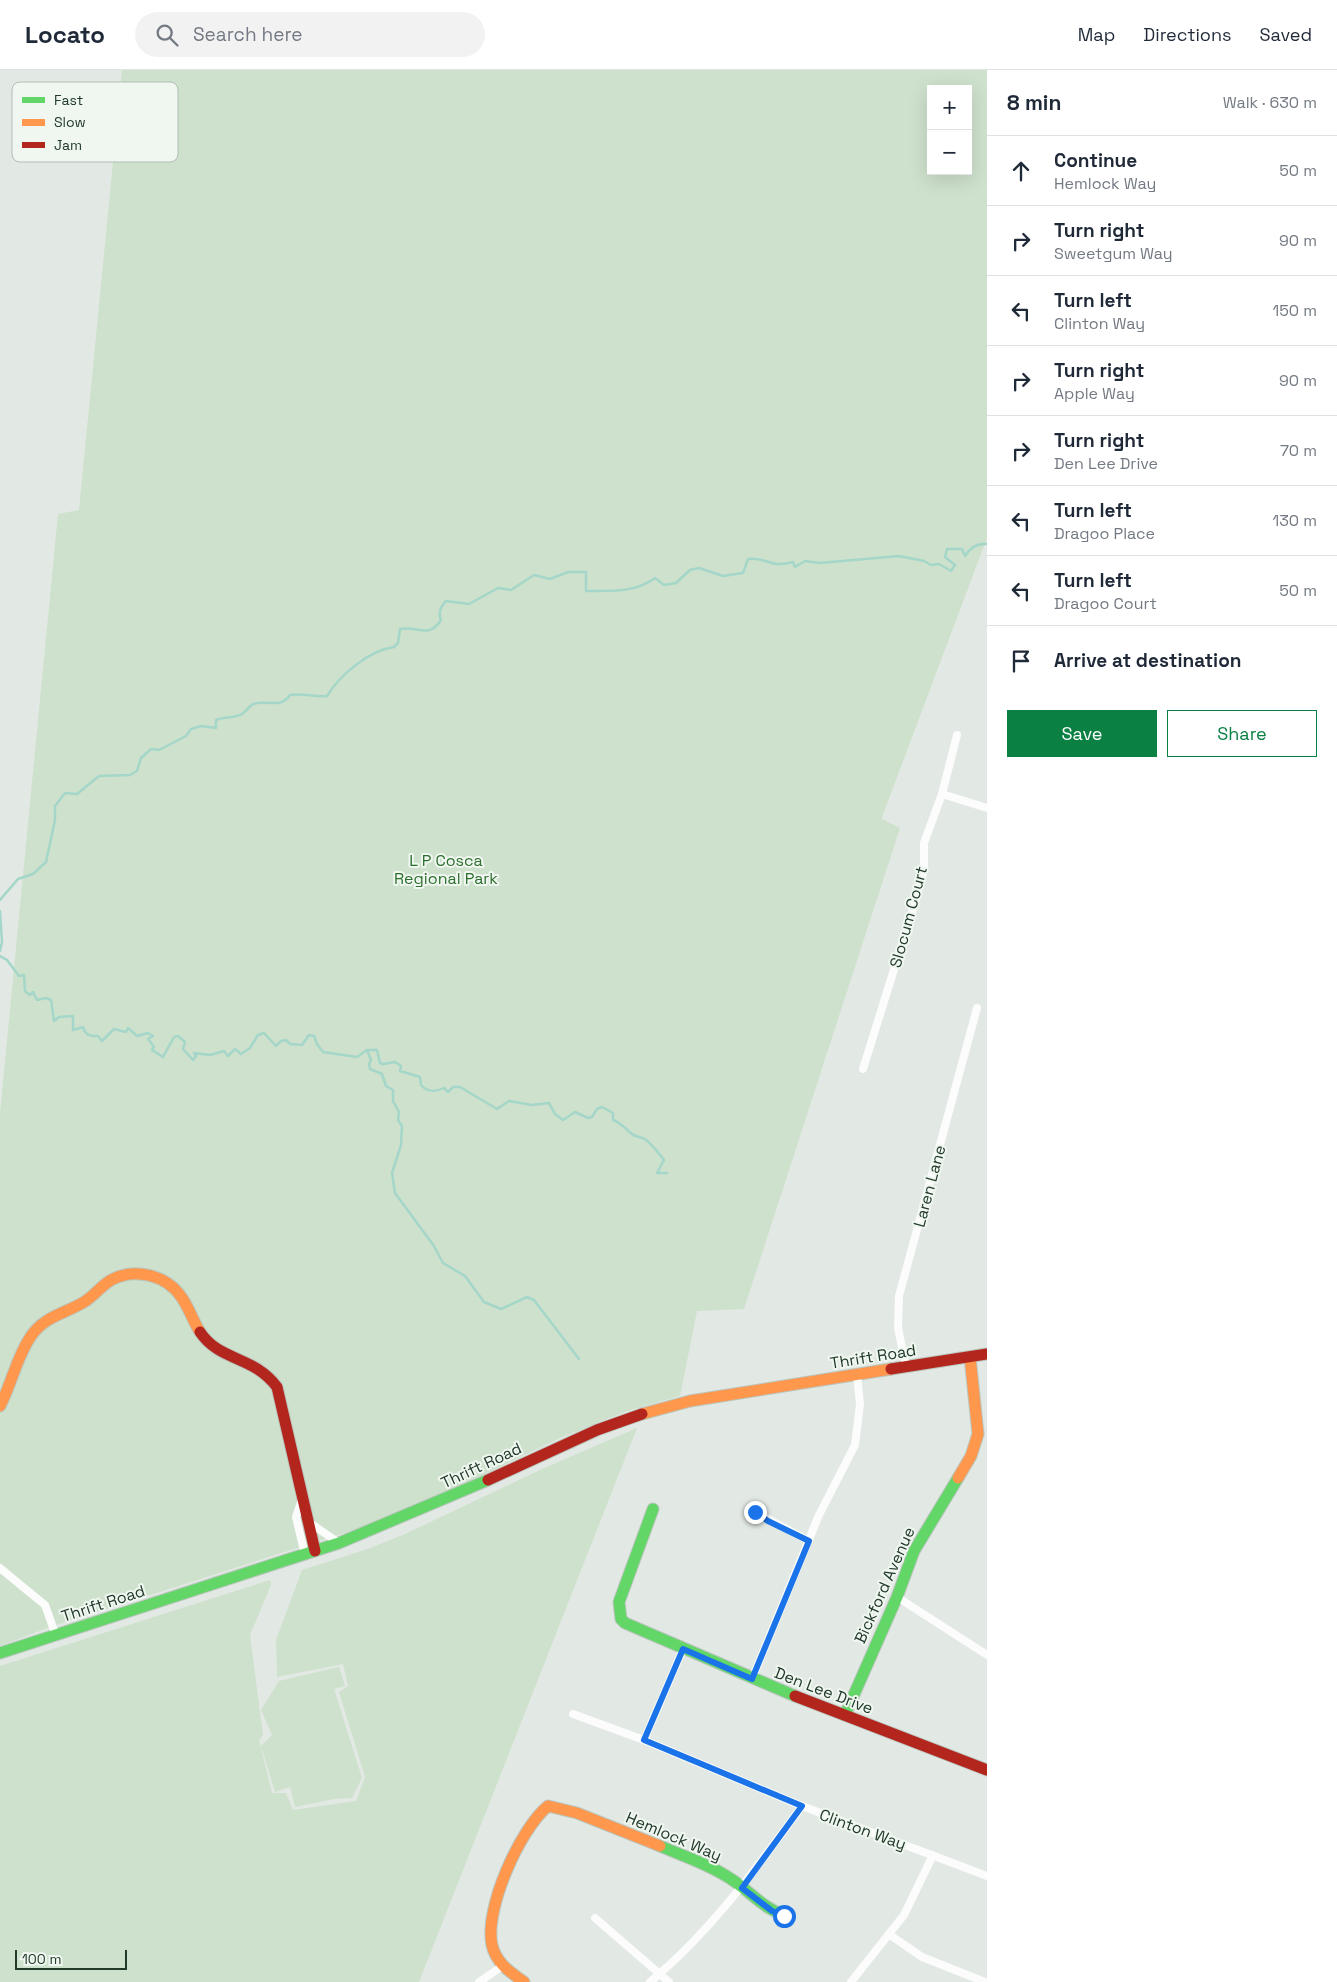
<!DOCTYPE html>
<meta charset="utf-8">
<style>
:root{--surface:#fff;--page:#f2f2f3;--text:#1f2937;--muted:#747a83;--line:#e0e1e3;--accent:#0b8043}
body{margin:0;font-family:"Space Grotesk",sans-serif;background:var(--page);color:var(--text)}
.controls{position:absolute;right:15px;top:15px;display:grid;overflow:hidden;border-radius:0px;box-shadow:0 5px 20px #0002}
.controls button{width:45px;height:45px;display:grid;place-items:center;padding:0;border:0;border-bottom:1px solid var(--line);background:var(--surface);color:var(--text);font:25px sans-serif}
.scale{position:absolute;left:15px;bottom:12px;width:112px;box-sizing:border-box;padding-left:5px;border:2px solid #213a2a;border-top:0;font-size:14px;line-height:18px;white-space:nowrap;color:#213a2a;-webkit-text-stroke:4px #f0f7f1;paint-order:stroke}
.stop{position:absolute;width:15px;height:15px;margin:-11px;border:4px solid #1a73e8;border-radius:50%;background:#fff}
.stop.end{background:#1a73e8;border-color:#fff;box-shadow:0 1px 5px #0008}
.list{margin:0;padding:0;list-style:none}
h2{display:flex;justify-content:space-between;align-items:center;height:65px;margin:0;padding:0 20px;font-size:21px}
h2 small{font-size:16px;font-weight:400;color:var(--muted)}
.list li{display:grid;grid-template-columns:32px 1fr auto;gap:15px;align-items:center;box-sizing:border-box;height:70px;padding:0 20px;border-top:1px solid var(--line)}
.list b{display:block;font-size:19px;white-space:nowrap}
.list p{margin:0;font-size:16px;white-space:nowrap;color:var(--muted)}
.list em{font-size:16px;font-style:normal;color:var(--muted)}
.actions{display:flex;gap:10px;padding:15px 20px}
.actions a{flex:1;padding:11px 0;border:1px solid var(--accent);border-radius:0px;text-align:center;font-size:18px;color:var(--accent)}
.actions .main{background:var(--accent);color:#fff}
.icon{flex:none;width:28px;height:28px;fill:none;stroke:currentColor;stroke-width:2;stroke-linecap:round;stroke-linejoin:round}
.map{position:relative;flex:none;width:987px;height:1912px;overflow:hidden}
header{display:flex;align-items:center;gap:30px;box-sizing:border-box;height:70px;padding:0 25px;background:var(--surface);border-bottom:1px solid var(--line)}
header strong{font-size:24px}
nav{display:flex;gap:28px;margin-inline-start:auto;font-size:18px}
.search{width:350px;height:45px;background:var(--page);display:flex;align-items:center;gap:12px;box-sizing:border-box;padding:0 18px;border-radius:28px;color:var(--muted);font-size:19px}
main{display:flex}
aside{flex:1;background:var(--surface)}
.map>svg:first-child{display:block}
.green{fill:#cee1cc;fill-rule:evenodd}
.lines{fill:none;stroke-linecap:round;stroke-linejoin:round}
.stream{stroke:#a4d6c9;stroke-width:2.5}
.fast-casing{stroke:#bbc5be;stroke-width:13}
.slow-casing{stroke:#bbc5be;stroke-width:13}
.jam-casing{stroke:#bbc5be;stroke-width:13}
.street{stroke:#fbfcfb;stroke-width:8}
.fast{stroke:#63d668;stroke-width:11}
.slow{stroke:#ff974d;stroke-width:11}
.jam{stroke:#b3261e;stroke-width:11}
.route{stroke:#1a73e8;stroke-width:6}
.labels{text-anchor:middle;stroke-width:4;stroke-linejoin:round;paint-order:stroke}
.park-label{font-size:16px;fill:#2d6f2d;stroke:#f0f7f1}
.street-label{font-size:16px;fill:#213a2a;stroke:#f0f7f1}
.key{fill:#f0f7f1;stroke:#b2beb5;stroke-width:1}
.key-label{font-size:14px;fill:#213a2a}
</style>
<header>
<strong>Locato</strong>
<div class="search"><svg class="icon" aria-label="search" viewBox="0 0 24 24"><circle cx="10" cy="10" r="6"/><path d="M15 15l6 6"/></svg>Search here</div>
<nav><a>Map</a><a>Directions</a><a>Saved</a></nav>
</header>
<main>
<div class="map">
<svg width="987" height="1912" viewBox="0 0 987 1912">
<rect width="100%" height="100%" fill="#e2e8e3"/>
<g class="green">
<path d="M122,0h865v468l-105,279v2l18,9 -156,481 -47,2 -17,85 -53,15 -65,26 -134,64 -62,25 -316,101 -50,19v-533l58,-599 21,-4zM931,19h37v82h-37z"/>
<polygon points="637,1358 419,1912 0,1912 0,1596 270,1510 271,1515 250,1565 263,1665 259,1670 272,1723 286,1723 293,1740 356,1731 365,1707 339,1622 348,1616 343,1594 277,1607 276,1570 302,1500 368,1479 405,1464 542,1399"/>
<polygon points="339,1597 345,1616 334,1619 362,1708 352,1728 334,1729 295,1737 290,1717 275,1722 261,1676 272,1665 261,1640 279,1611"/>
</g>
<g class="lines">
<g class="stream">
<path d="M0,830l18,-21 15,-5 13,-12 9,-42v-14l10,-13 12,1 22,-18 31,-1 7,-4 4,-13 10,-9 8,1 27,-14 5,-7 10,-3 15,2v-8c7,-3 20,-2 26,-6 6,-4 8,-11 16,-11 13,-2 23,5 32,-8 11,-2 25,2 37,1 12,-20 42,-46 67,-49l4,-4 2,-14c16,-4 28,11 41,-9 -3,-7 0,-14 5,-19l23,3 29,-16 13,2 23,-15 16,4 18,-7h18v19c24,0 49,2 69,-13l9,7 12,-2 14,-13 9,-2 24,8 20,-3 5,-14c18,-3 21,10 45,3l2,5 10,-6 15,2 79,-7 25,5 7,4 8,-1 12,7 4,-6 -10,-8 2,-8h15l3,7c5,-8 12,-13 22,-12"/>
<polyline points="0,841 2,872 0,881"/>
<path d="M0,886l7,4 12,16 5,-1 1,16 5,4 3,-3 4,8 9,-2 5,2 3,21 5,-4 14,-1v14l10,-3c3,9 7,9 15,9l4,5 12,-12 12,3 2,-4 9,8 11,-3 5,3 -5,3 6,8 -2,3 11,7 11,-20 4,-1 7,6 -2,7 10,11 3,-4 -2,-3 16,2 14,-4 4,5 7,-7 6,5 9,-6 8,-13 6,-2 12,13 5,-5 5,-1 4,4 12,1 7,-10 5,1 3,8 6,8 34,5 10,-7h10l3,13 3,1 12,-2 6,4 -1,5 20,6 1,8c6,7 15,7 23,3l4,4 5,-5h7l37,22 12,-8 23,4 17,-2 6,11 8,6 12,-8 13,6 4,-1 5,-8 5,-2 11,6v7c9,3 12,9 19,14 4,4 10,2 14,6 6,4 14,15 18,20l-7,13h10"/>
<polyline points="367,980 371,990 369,994 370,999 382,1004 386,1016 393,1020 393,1031 399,1042 398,1050 402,1056 401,1075 392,1103 395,1123 434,1176 443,1193 465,1206 484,1232 501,1239 527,1227 534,1230 579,1289"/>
</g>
<defs>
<g id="fast">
<polyline points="653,1439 619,1532 621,1549 625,1553 795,1626"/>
<polyline points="0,1583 339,1473 488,1410"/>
<polyline points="845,1645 897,1527 914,1481 958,1408"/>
<path d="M660,1776c23,10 49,18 71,33 19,12 35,33 58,37"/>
</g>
<g id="slow">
<path d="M0,1336c12,-23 16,-48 31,-70 14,-20 33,-22 53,-34 10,-6 17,-16 27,-22 24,-13 56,-5 71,18 7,10 11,23 18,34"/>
<polyline points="642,1344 690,1331 891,1299"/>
<polyline points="958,1408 971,1386 978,1364 970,1287"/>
<path d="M524,1912c-14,-10 -28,-19 -32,-37 -8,-36 28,-116 56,-139l29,7 83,33"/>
</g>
<g id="jam">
<path d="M200,1262c20,30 53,23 77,55l38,164"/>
<polyline points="891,1299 987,1284"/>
<polyline points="488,1410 597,1360 642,1344"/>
<polyline points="795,1626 987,1700"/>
</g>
</defs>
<use href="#fast" class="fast-casing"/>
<use href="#slow" class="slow-casing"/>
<use href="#jam" class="jam-casing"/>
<g class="street">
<polyline points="942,724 987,738"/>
<polyline points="863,999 916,829 924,799 924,773 942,724 957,665"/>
<polyline points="906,1296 898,1258 899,1226 977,938"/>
<polyline points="303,1426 296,1447 305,1485"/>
<polyline points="755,1442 809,1471"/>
<polyline points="310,1453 339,1473"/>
<polyline points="0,1498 45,1535 56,1566"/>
<polyline points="897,1527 987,1585"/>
<polyline points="752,1609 819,1445 855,1375 860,1334 857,1305"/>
<polyline points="573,1644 644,1670 802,1736 987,1806"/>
<polyline points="644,1670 683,1579"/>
<polyline points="595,1848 669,1912"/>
<polyline points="890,1865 922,1887 985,1912"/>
<polyline points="479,1912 501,1897"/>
<path d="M650,1912c61,-51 105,-112 152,-176"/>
<polyline points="851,1912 904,1845 933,1785"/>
</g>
<use href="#fast" class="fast"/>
<use href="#slow" class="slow"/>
<use href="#jam" class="jam"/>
</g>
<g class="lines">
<polyline class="route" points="755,1442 768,1451 809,1471 752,1609 683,1579 644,1670 802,1736 742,1818 772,1841 784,1846"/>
</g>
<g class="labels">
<g class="park-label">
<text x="446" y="796">L P Cosca<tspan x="446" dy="18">Regional Park</tspan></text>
</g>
<g class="street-label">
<text transform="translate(908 847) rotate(-75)" y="6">Slocum Court</text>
<text transform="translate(929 1116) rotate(-75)" y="6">Laren Lane</text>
<text transform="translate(873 1286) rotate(-9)" y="6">Thrift Road</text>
<text transform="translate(481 1395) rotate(-25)" y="6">Thrift Road</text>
<text transform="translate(884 1515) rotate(-66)" y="6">Bickford Avenue</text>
<text transform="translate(103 1533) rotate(-18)" y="6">Thrift Road</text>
<text transform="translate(824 1620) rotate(21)" y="6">Den Lee Drive</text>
<text transform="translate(863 1759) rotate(20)" y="6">Clinton Way</text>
<text transform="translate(674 1766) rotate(23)" y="6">Hemlock Way</text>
</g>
</g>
<rect x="12" y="12" width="166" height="80" rx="8" class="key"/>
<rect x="22" y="27" width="23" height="6" fill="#63d668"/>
<rect x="22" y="49" width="23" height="7" fill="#ff974d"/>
<rect x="22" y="72" width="23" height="6" fill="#b3261e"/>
<g class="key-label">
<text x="54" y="35">Fast</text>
<text x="54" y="57">Slow</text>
<text x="54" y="80">Jam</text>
</g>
</svg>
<div class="controls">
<button>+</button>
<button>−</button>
</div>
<div class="scale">100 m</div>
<div class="stop" style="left:784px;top:1846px"></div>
<div class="stop end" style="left:755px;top:1442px"></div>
</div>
<aside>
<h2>8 min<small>Walk · 630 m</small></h2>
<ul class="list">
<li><svg class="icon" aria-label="ahead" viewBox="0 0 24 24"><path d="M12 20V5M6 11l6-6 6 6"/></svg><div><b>Continue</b><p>Hemlock Way</p></div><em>50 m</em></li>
<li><svg class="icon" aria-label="right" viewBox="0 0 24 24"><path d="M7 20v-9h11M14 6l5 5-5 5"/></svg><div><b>Turn right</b><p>Sweetgum Way</p></div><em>90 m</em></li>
<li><svg class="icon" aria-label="left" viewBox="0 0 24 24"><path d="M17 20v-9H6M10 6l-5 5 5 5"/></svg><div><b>Turn left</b><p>Clinton Way</p></div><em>150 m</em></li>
<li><svg class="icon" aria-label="right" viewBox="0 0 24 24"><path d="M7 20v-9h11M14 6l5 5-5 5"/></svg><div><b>Turn right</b><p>Apple Way</p></div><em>90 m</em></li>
<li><svg class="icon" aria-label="right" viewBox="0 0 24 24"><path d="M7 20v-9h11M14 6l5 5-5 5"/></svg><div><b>Turn right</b><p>Den Lee Drive</p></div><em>70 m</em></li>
<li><svg class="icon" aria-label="left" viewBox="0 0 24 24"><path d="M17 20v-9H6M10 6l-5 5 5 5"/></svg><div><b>Turn left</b><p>Dragoo Place</p></div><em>130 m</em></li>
<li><svg class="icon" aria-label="left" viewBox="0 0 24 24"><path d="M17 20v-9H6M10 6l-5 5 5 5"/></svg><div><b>Turn left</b><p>Dragoo Court</p></div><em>50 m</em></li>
<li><svg class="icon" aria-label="arrive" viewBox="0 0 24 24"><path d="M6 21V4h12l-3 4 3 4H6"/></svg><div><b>Arrive at destination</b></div></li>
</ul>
<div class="actions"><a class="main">Save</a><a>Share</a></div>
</aside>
</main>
